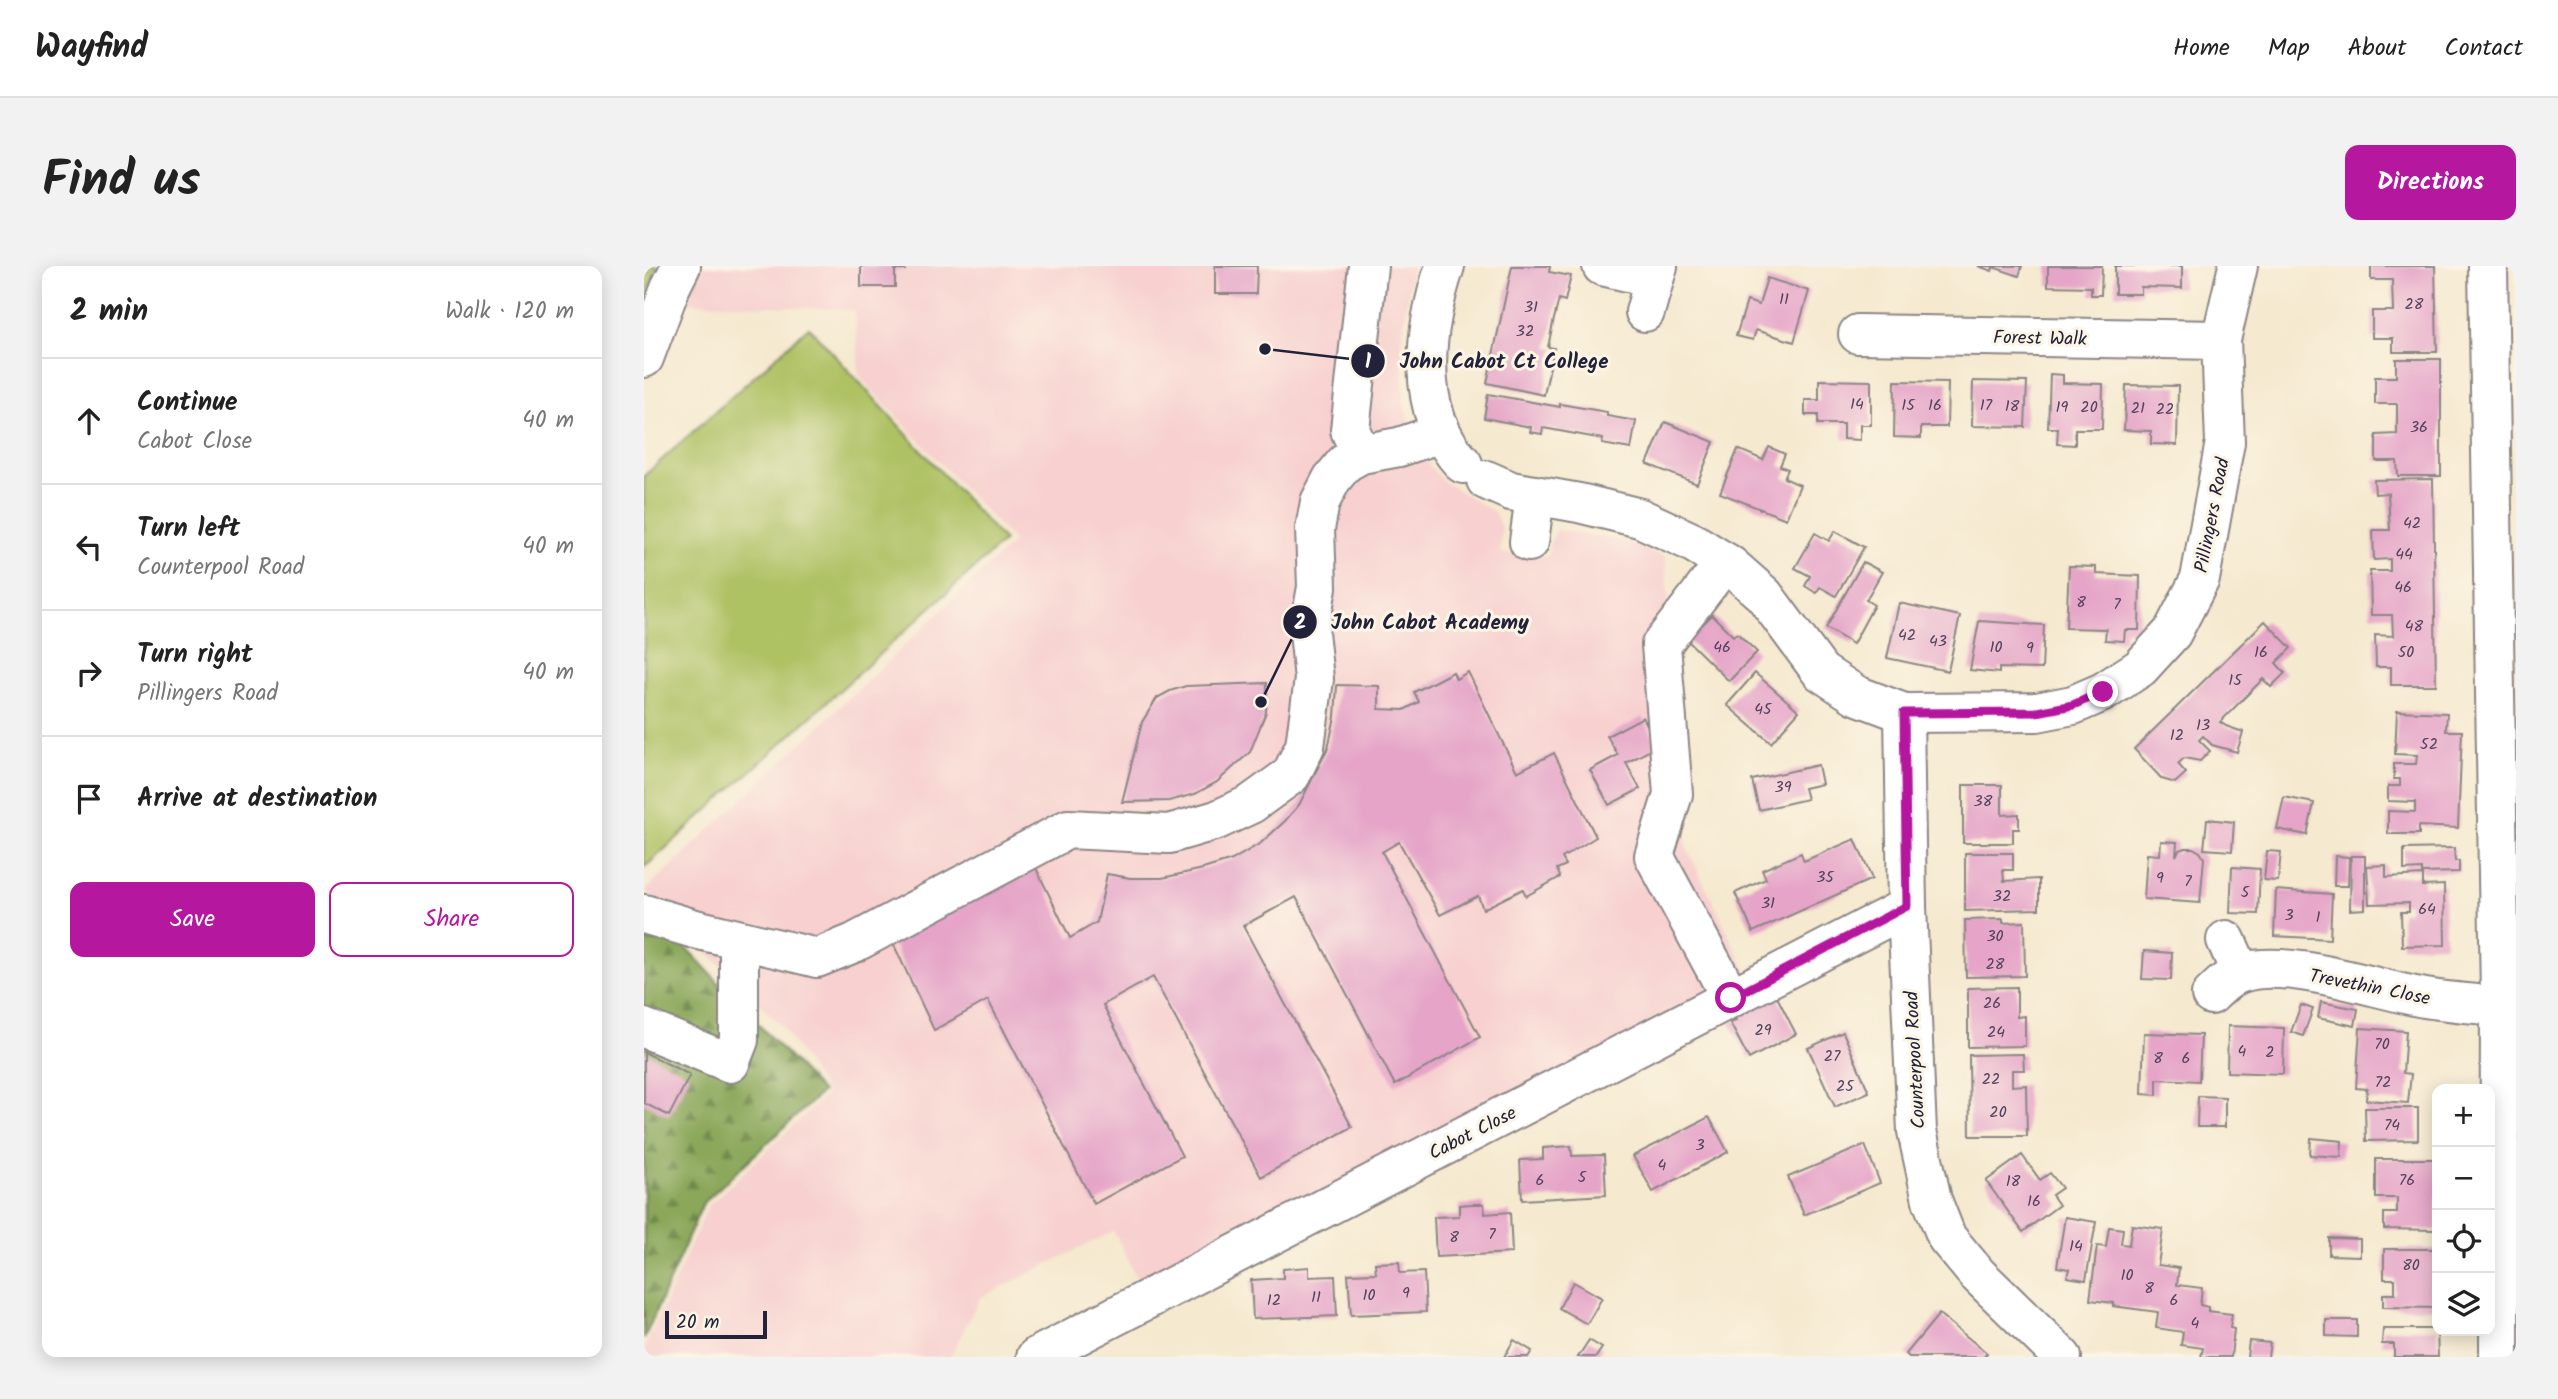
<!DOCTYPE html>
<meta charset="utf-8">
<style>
:root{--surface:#fff;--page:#f2f2f2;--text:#222;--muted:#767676;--line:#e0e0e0;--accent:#b5179e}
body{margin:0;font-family:Kalam,sans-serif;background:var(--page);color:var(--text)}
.controls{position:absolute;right:21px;bottom:21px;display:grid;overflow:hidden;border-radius:14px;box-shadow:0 4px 18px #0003}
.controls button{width:63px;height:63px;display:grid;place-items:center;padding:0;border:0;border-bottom:2px solid var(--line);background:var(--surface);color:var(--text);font:35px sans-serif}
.scale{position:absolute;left:21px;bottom:18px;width:102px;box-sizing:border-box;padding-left:7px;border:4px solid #22223b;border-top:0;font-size:19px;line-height:24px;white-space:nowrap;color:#22223b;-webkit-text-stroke:5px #fcf5e5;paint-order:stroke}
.stop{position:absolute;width:21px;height:21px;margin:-16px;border:5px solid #b5179e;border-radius:50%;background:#fff}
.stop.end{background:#b5179e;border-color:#fff;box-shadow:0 2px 7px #0008}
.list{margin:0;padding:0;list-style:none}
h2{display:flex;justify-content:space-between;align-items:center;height:91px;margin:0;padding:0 28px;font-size:30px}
h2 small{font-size:23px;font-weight:400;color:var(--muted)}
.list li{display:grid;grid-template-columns:46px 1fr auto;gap:21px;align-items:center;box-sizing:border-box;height:126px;padding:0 28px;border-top:2px solid var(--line)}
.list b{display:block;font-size:26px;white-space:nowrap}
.list p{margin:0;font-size:23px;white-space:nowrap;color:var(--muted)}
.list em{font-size:23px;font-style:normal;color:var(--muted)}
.actions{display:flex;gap:14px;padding:21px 28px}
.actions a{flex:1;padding:16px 0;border:2px solid var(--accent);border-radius:14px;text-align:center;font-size:24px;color:var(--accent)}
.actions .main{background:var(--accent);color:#fff}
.icon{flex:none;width:38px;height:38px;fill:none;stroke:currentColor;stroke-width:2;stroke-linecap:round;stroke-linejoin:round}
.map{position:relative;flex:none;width:1872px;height:1091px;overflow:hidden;border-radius:14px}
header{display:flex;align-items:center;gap:42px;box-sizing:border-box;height:98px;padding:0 35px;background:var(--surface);border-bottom:2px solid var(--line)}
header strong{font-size:33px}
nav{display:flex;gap:38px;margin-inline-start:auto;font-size:24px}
.intro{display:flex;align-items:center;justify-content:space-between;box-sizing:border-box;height:168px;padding:0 42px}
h1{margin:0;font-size:49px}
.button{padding:18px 32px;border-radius:14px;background:var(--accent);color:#fff;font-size:24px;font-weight:700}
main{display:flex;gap:42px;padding:0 42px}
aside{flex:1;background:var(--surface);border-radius:14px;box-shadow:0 4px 18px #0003}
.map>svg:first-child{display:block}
.built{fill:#f7d0cf}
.green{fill:#aec164;stroke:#687250;stroke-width:2}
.forest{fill:url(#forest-firs);stroke:#56644a;stroke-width:2}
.park{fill:url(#park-crowns);stroke:#687250;stroke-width:2}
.building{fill:#e5a4c8}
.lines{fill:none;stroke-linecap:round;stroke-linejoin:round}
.minor-casing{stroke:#8c8685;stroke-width:42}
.minor{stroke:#fff;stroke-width:38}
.route{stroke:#b5179e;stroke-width:9}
.labels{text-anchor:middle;stroke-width:6;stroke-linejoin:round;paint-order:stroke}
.number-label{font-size:16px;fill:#53425e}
.street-label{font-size:19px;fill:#22223b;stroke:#fcf5e5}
.leader{fill:none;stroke:#22223b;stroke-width:2.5}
.callout-dot{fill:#22223b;stroke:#fcf5e5;stroke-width:2.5}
.mark-label{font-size:21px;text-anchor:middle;font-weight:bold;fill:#fff}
.callout-label{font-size:21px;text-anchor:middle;font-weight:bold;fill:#22223b;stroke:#fcf5e5;stroke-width:6;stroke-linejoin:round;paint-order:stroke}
</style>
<header>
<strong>Wayfind</strong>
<nav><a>Home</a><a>Map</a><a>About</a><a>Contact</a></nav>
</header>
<div class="intro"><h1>Find us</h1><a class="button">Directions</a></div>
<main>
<aside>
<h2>2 min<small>Walk · 120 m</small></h2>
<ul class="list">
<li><svg class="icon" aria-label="ahead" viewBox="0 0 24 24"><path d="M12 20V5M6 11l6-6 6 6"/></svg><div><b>Continue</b><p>Cabot Close</p></div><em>40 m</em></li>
<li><svg class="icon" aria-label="left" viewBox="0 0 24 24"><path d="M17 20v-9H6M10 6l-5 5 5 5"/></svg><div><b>Turn left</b><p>Counterpool Road</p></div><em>40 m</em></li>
<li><svg class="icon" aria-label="right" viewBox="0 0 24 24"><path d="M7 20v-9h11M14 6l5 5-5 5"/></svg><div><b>Turn right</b><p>Pillingers Road</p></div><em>40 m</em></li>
<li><svg class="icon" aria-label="arrive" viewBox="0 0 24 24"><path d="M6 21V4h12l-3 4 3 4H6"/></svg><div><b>Arrive at destination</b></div></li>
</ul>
<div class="actions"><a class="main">Save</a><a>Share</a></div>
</aside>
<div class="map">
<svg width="1872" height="1091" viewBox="0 0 1872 1091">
<defs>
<pattern id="forest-firs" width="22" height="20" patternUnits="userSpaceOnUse" patternTransform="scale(1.75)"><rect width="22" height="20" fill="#8aa75a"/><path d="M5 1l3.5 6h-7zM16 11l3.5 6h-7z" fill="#70884c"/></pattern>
<pattern id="park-crowns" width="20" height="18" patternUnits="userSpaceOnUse" patternTransform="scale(1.75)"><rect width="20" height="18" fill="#aec164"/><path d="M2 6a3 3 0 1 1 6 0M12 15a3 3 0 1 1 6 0" fill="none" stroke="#8d9c54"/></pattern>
</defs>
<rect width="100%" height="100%" fill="#fcf5e5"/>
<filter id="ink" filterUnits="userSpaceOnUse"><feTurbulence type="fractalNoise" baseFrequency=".0143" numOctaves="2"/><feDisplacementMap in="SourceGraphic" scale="14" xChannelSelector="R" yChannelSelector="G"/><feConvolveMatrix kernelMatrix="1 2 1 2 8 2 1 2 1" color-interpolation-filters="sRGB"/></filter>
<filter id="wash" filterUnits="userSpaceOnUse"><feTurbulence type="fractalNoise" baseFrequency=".00686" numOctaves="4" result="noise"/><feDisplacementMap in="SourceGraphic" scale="28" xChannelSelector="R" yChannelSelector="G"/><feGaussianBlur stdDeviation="1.57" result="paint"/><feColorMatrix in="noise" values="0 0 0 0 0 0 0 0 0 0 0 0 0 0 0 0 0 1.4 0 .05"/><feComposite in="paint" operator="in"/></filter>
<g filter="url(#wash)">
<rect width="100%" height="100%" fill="#f5e9cf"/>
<polygon class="built" points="48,0 768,0 758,72 760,139 777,190 800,216 850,246 858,264 856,287 904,291 906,276 913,264 981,275 1021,290 1042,580 1105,710 496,1020 470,965 336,1032 306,1091 0,1091 0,1084 64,940 183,828 139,761 1,625 370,276 215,110 211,44 33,36"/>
<polygon class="green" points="165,61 360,275 0,602 0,210"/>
<polygon class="forest" points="0,637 178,826 59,937 0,1073"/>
<polygon class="park" points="0,0 13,0 0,38"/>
<g id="blocks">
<g class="building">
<polygon points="217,0 261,0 261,4 251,4 251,21 217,21"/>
<polygon points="571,0 613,0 612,28 571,28"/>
<polygon points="868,0 906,0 905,6 927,10 921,35 915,33 909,57 904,81 910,82 900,129 843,117"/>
<polygon points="1334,0 1378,0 1375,10 1349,1 1348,5"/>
<polygon points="1404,0 1458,0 1457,29 1447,29 1447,21 1404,20"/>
<polygon points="1471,0 1538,0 1538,22 1497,21 1497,28 1471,28"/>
<polygon points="1727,0 1791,0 1793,86 1749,86 1749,72 1728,72 1728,45 1749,45 1748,14 1727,14"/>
<polygon points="1123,12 1165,25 1150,76 1112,64 1109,74 1092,70 1103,35 1115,39"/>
<polygon points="1752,93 1797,93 1797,210 1754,210 1753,195 1732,195 1732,169 1753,168 1753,138 1731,138 1731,111 1752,111"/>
<polygon points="1406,108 1419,109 1419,117 1459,118 1458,163 1431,163 1431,179 1413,178 1414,162 1404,162"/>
<polygon points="1175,114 1227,115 1227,159 1216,159 1216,174 1199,173 1199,158 1174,158 1174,149 1161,149 1161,134 1175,134"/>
<polygon points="1251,115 1304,116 1303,161 1277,161 1277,172 1250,171"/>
<polygon points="1329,115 1383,116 1381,161 1328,160"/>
<polygon points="1482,119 1534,120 1533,179 1507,178 1507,165 1480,164"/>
<polygon points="844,128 916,141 916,138 963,146 963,150 992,155 987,183 958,178 959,173 899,162 898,168 886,166 887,161 840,152"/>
<polygon points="1021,156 1070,176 1053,218 1003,198"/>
<polygon points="1125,181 1141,188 1136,200 1144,203 1140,212 1156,219 1142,253 1076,227 1094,183 1119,194"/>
<polygon points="1789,213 1792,419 1747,419 1747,401 1732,401 1731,369 1749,370 1748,349 1727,349 1726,305 1746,305 1746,293 1730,294 1729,264 1746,264 1744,227 1731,228 1730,214"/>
<polygon points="1191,265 1220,281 1192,330 1176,321 1172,327 1161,320 1166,310 1151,302 1171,267 1185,275"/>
<polygon points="1219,296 1238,306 1222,334 1230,339 1209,378 1182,362"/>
<polygon points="1425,300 1452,301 1452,308 1496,310 1495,364 1481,364 1480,375 1461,374 1462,363 1422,362"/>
<polygon points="1255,337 1316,350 1304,405 1243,392"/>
<polygon points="1068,349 1089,370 1093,367 1113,386 1085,415 1043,374"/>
<polygon points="1335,355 1400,359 1398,403 1355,402 1355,407 1326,404"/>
<polygon points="1621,355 1647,382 1632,397 1641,407 1627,421 1619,413 1576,456 1582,460 1599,466 1593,486 1568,479 1559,470 1555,474 1566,485 1556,495 1540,492 1534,498 1542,507 1531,517 1518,513 1490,483"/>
<polygon points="809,406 812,413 824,406 873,506 910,487 952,571 918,592 922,599 913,603 916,611 882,630 879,623 839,643 834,630 796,649 755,576 738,586 836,771 751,819 652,631 599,660 708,861 617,911 509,711 459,739 538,890 450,938 344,734 290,764 248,675 392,602 426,672 453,656 463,608 486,612 518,612 559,603 588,594 617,577 641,555 655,539 684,482 691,451 693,419 735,420 735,443 760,444 775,436 770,426"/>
<polygon points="1111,407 1155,445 1127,477 1083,439"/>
<polygon points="623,417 622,446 606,486 573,516 551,528 525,535 478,536 498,456 513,432 526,425 542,420"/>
<polygon points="1753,445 1803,447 1802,465 1818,465 1814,562 1775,560 1775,568 1744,568 1744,545 1771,546 1771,536 1744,535 1744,520 1756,520 1756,513 1750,513 1750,498 1772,498 1773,489 1751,488"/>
<polygon points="999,451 1014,480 982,497 996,523 965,539 946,504 974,489 963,470"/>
<polygon points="1174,499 1178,518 1160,522 1163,533 1115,544 1108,514"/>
<polygon points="1319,519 1358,519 1358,549 1375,548 1375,563 1369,563 1369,577 1319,577"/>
<polygon points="1640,531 1670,537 1663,569 1633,563"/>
<polygon points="1563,553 1590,556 1588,585 1560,583"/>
<polygon points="1211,573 1228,613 1109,666 1091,627 1122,613 1118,604 1157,587 1160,595"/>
<polygon points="1517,575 1533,576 1532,590 1535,584 1541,582 1549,582 1556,586 1560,592 1556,637 1500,633 1503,588 1516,589"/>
<polygon points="1810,582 1811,595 1815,595 1815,606 1778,607 1778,603 1760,604 1760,583"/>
<polygon points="1623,585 1637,586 1634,615 1620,614"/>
<polygon points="1321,587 1369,587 1369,604 1359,604 1360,615 1395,613 1395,643 1321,645"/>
<polygon points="1691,590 1705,591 1704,620 1690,620"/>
<polygon points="1707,590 1721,590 1721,643 1706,644"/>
<polygon points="1742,599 1742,611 1779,609 1779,620 1800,619 1801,679 1758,680 1757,646 1765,646 1765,637 1725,638 1723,600"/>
<polygon points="1588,601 1616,603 1614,648 1586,647"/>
<polygon points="1632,624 1688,628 1686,673 1630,670"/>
<polygon points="1359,653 1359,657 1380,656 1381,710 1322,711 1321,654"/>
<polygon points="1500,685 1528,687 1527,714 1498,713"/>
<polygon points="1373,721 1373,751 1381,750 1381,780 1324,781 1324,722"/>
<polygon points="1130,725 1152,768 1105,793 1086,757 1092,755 1088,747"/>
<polygon points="1677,736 1714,743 1711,760 1674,752"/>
<polygon points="1657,739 1669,743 1659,770 1647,766"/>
<polygon points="1584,760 1640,762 1639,808 1583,806"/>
<polygon points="1716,762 1762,765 1759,807 1767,808 1764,837 1722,834 1723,823 1712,822"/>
<polygon points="1199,766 1225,826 1191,841 1164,782"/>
<polygon points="1500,767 1557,769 1555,815 1513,813 1513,829 1498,828"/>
<polygon points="0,786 46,809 25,850 0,837"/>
<polygon points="1379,788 1380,804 1368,804 1368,820 1382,819 1383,870 1326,870 1325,789"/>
<polygon points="1554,830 1581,831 1581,861 1553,861"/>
<polygon points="1721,842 1774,842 1774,874 1722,875"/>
<polygon points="1065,851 1084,886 1009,926 989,890"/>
<polygon points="1667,872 1698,875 1697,891 1666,889"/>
<polygon points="1221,879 1236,917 1160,949 1144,911"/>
<polygon points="927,880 928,890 960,889 962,929 878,934 876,894 899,893 899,882"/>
<polygon points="1378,889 1396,914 1406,907 1418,922 1408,929 1415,939 1379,966 1342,915"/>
<polygon points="1732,893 1793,893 1793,964 1740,963 1740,947 1753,947 1753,932 1732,932"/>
<polygon points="828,938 840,938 841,948 866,946 868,987 792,991 790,951 815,950 815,939"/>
<polygon points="1421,951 1452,956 1442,1014 1423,1011 1425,1003 1413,1001"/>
<polygon points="1488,959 1519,963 1514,999 1535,1002 1533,1019 1558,1022 1556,1039 1564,1041 1564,1045 1588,1048 1586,1062 1590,1063 1587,1091 1557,1091 1559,1082 1537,1079 1539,1066 1512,1062 1514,1046 1469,1040 1469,1037 1446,1034 1453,980 1462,981 1465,961 1479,963 1477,978 1485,979"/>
<polygon points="1685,972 1716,973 1716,990 1685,989"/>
<polygon points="1740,983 1793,983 1793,1042 1739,1041 1739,1028 1751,1028 1751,1013 1740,1013"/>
<polygon points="755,996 756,1007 780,1006 782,1046 707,1049 704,1008 732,1007 731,997"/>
<polygon points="665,1001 665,1011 691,1010 693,1050 609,1053 607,1014 639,1012 639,1003"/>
<polygon points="929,1016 958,1032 943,1058 915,1042"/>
<polygon points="1295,1048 1343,1087 1341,1089 1344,1091 1265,1091 1262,1088"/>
<polygon points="1682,1054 1713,1054 1713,1071 1682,1070"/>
<polygon points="1739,1063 1793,1063 1794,1091 1750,1091 1750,1078 1738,1078"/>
<polygon points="870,1074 888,1085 884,1091 860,1091"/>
<polygon points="945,1074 958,1082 952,1091 934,1091"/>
<polygon points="1605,1075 1626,1077 1624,1091 1603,1091"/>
</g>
</g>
</g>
<g filter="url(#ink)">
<use href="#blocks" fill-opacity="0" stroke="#8c8685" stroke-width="2"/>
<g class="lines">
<defs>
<g id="minor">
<path d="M801,0c-21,64 -32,144 18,198"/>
<polyline points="958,0 1010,12"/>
<polyline points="1844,0 1856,731 1855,1091"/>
<polyline points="1001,46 1014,0"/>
<polyline points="1214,68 1577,74"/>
<polyline points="0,92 27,20 37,0"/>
<polyline points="717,188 706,164 724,0"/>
<polyline points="842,214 867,225 935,237 996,252 1048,276 1087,300 1120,329 1177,406 1212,429 1260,447 1393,446 1429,439 1459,426 1496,402 1528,367 1556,313 1581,176 1577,74 1594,0"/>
<polyline points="885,276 891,229"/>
<polyline points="1081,296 1017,379 1029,528 1010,590 1087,732"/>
<polyline points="1260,447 1263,641 1273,865 1288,934 1303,972 1333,1008 1418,1091"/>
<polyline points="0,648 51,663 173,692 210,677 424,563 525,568 573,554 607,538 647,509 661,480 670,413 665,366 673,321 671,263 676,236 688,213 701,197 717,188 755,181 782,172 795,160"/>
<polyline points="1582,674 1597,707"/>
<path d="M1567,729c9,-9 18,-18 30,-22 46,-16 136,17 184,25 25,4 50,6 75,8"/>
<polyline points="0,762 86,797 95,774 95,674"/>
<polyline points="392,1091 1263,641"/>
</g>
</defs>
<use href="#minor" class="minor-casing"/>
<use href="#minor" class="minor"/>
</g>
</g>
<g class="lines" filter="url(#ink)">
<polyline class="route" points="1087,732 1263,640 1260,447 1393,446 1429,439 1459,426"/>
</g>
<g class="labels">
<g class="number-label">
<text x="1140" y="38">11</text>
<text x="1770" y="43">28</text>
<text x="887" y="46">31</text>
<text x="881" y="70">32</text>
<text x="1213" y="143">14</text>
<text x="1264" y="144">15</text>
<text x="1291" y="144">16</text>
<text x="1342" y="144">17</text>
<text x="1368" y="145">18</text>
<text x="1418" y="146">19</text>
<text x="1445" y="146">20</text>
<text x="1494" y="147">21</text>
<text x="1521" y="148">22</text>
<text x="1775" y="166">36</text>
<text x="1768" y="262">42</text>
<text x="1760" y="293">44</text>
<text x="1759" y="326">46</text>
<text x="1437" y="341">8</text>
<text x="1473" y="343">7</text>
<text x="1770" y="365">48</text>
<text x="1263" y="374">42</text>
<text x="1294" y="380">43</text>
<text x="1078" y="386">46</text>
<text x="1352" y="386">10</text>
<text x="1386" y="387">9</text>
<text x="1617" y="391">16</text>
<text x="1762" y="391">50</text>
<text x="1591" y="419">15</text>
<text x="1119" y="448">45</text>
<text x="1559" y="464">13</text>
<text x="1533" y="474">12</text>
<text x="1785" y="483">52</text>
<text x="1139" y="526">39</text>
<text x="1339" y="540">38</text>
<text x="1181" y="616">35</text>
<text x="1516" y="617">9</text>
<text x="1544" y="620">7</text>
<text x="1601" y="631">5</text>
<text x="1358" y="635">32</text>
<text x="1124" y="642">31</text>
<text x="1783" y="648">64</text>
<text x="1645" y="654">3</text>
<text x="1674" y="656">1</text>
<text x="1351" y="675">30</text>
<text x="1351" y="703">28</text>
<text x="1348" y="742">26</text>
<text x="1119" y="769">29</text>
<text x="1352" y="771">24</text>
<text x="1738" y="783">70</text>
<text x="1598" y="790">4</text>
<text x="1626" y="791">2</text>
<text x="1188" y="795">27</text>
<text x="1514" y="797">8</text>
<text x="1542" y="797">6</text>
<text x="1347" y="818">22</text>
<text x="1739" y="821">72</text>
<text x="1201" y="825">25</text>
<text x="1354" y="851">20</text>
<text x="1748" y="864">74</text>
<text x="1056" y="884">3</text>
<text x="1018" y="904">4</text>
<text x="938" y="916">5</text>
<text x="896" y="919">6</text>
<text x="1763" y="919">76</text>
<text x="1369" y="920">18</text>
<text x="1390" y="940">16</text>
<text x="848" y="973">7</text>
<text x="810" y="976">8</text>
<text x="1432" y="985">14</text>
<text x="1767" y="1004">80</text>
<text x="1483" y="1014">10</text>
<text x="1505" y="1027">8</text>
<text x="762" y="1032">9</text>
<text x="725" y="1034">10</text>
<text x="672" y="1036">11</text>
<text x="630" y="1039">12</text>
<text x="1530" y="1039">6</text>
<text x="1551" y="1062">4</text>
</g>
<g class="street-label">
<text transform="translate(1396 71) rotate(1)" y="7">Forest Walk</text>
<text transform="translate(1567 249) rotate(-79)" y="7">Pillingers Road</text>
<text transform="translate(1726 720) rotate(11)" y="7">Trevethin Close</text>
<text transform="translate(1270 794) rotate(-93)" y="7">Counterpool Road</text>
<text transform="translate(828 866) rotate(-27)" y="7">Cabot Close</text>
</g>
</g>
<path class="leader" d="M621 83L724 95M617 436L656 356"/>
<g class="callout-dot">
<circle cx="621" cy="83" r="7"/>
<circle cx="617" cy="436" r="7"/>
<circle cx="724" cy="95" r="18"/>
<circle cx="656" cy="356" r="18"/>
</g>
<g class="mark-label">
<text x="724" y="102">1</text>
<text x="656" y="363">2</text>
</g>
<g class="callout-label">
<text x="860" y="102">John Cabot Ct College</text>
<text x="786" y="363">John Cabot Academy</text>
</g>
</svg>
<div class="controls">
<button>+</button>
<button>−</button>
<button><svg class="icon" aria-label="locate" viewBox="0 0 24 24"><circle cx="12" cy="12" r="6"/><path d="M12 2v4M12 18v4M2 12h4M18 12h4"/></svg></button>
<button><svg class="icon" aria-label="layers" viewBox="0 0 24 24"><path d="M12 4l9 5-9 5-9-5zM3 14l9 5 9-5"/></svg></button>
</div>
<div class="scale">20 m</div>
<div class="stop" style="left:1087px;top:732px"></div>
<div class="stop end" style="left:1459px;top:426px"></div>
</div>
</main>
